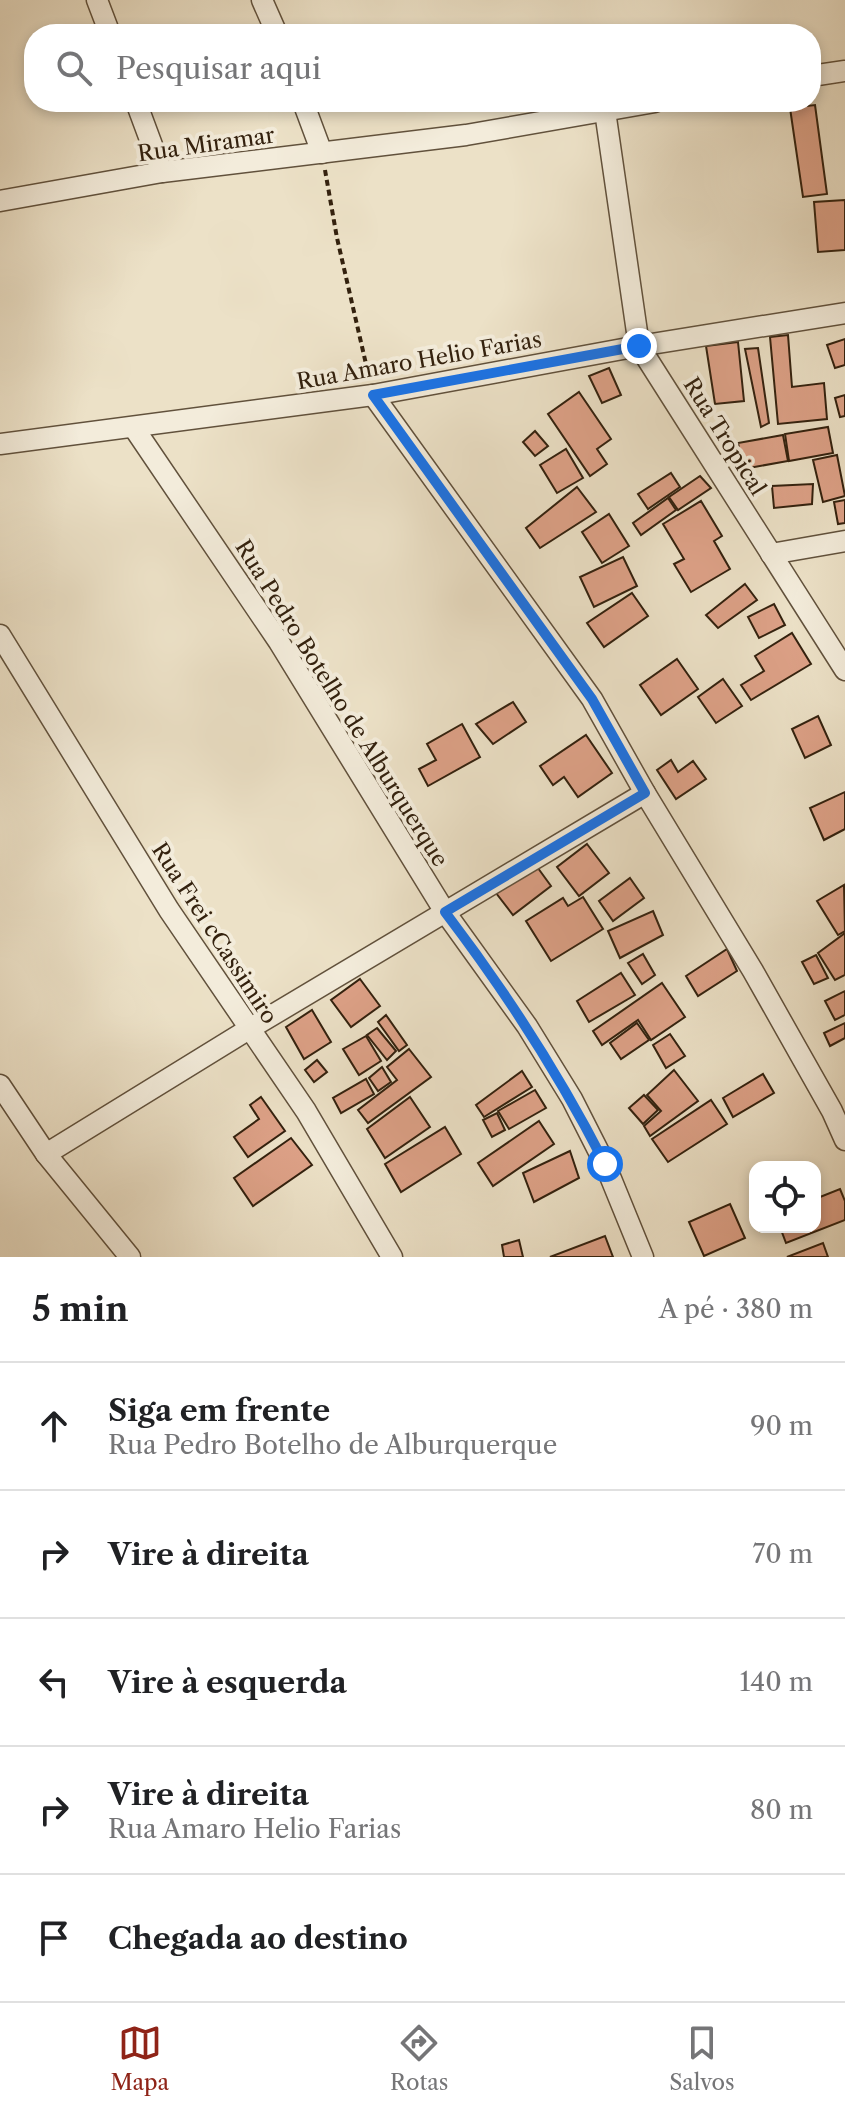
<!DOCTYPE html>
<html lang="pt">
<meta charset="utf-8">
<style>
:root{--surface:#fff;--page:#f6f6f6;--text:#202124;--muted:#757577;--line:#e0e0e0;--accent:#8f2418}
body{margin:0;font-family:"Libre Caslon Text",serif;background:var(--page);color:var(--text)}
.controls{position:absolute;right:24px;bottom:24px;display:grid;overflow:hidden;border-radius:16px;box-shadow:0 4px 12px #0003}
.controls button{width:72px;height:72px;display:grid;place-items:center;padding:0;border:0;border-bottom:2px solid var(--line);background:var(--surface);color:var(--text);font:40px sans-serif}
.stop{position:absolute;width:24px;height:24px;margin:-18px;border:6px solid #1a73e8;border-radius:50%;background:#fff}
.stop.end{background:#1a73e8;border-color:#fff;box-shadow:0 2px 8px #0008}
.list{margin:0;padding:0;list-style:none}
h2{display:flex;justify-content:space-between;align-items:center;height:104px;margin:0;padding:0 32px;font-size:34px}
h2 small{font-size:26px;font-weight:400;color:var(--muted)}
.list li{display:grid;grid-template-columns:52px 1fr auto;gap:24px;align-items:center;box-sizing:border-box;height:128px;padding:0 32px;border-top:2px solid var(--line)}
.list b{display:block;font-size:30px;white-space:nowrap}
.list p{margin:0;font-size:26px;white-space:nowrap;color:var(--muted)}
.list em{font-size:26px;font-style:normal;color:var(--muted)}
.icon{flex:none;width:44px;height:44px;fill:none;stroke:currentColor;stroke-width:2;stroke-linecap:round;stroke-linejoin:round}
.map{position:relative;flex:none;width:845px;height:1257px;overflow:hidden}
.search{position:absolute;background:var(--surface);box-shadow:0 4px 12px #0003;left:24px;right:24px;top:24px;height:88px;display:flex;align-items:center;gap:20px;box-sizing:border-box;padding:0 28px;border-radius:32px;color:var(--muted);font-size:30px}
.sheet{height:744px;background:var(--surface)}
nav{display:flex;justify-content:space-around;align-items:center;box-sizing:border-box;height:112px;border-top:2px solid var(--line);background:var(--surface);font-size:22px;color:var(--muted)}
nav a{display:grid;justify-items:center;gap:4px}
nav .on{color:var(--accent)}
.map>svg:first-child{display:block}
.building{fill:#dda187;stroke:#33210e;stroke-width:2}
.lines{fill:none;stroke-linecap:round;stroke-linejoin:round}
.minor-casing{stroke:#61513c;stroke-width:23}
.path{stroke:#33210e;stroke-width:4;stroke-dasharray:6 4;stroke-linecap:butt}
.minor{stroke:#f3ecdb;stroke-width:20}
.route{stroke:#1a73e8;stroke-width:10}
.labels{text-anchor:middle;stroke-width:8;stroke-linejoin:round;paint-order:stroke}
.street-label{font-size:22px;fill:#33210e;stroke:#f3ecdb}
</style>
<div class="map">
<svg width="845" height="1257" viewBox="0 0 845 1257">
<rect width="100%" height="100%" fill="#ece1c7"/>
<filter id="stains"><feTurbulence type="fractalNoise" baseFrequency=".0025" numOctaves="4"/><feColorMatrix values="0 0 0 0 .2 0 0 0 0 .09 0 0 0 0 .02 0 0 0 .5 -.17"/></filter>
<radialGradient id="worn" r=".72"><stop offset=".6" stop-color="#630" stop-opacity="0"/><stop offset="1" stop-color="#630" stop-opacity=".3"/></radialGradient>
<g class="building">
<polygon points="815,105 827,194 803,197 790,108"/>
<polygon points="845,200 845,250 818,252 814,202"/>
<polygon points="788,335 792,387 824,383 827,419 778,424 770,337"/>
<polygon points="845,339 845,365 835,368 827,345"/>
<polygon points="738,342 744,401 715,404 706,346"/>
<polygon points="758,348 769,423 761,427 745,349"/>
<polygon points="609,368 621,395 602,403 589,376"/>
<polygon points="579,392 611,439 597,449 607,464 590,476 548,414"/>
<polygon points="845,395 845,416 840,417 835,398"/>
<polygon points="828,427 833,453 789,461 785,434"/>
<polygon points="535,431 548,446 535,456 523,442"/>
<polygon points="783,435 788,461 743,469 738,443"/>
<polygon points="566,449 583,478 557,493 540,465"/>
<polygon points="837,455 845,496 823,502 813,460"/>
<polygon points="671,473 680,487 648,509 638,494"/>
<polygon points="700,476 711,488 678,510 669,497"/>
<polygon points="813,484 812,504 774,508 772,486"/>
<polygon points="577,487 596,512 540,548 526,528"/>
<polygon points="668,498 676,510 641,535 633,523"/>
<polygon points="845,500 845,523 838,524 834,502"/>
<polygon points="701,501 722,536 714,541 730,569 691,592 674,564 684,559 663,524"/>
<polygon points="609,514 629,546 602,563 582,532"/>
<polygon points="623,557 637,586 594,607 580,577"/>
<polygon points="745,584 757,600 718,628 706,615"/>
<polygon points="632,593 648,616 604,647 587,623"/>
<polygon points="774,604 785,625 759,638 748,617"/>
<polygon points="792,633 811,664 751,700 741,685 764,671 755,656"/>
<polygon points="677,659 698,689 661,715 640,685"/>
<polygon points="723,679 742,706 716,723 698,697"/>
<polygon points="513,702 526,722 493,744 476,724"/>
<polygon points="818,716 831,745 805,758 792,729"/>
<polygon points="462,724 480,757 428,786 419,769 436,760 427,744"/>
<polygon points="586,735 612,773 578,797 564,777 553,785 540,766"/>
<polygon points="671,760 678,772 693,761 706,779 676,799 657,770"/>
<polygon points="845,792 845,829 824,840 810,808"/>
<polygon points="587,844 609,873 579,896 557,867"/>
<polygon points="535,864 551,886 513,915 496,893"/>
<polygon points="630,878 644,898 613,921 599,901"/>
<polygon points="844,885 845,931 838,935 817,901"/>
<polygon points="583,897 603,929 551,961 526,921 563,898 568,906"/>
<polygon points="653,911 663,935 620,958 608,931"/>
<polygon points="845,933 845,975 835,980 818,953"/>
<polygon points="727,949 737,971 698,996 686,976"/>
<polygon points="643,954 655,975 642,984 628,963"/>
<polygon points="816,955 828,978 814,984 802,962"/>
<polygon points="621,973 635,995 589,1022 577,1001"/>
<polygon points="360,979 380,1006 351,1027 331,1000"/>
<polygon points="662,983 685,1017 651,1040 638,1020 602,1045 593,1031"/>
<polygon points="845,991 845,1015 835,1020 825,1001"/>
<polygon points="312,1010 331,1042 304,1059 286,1027"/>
<polygon points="386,1015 407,1045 399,1051 378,1022"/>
<polygon points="637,1023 649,1040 621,1059 610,1043"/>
<polygon points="845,1023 845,1038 830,1046 824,1033"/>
<polygon points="377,1028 396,1051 387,1060 367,1035"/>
<polygon points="670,1034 685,1056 666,1068 653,1045"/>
<polygon points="366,1036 381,1061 359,1075 343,1049"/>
<polygon points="409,1049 431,1077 368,1123 358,1110 397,1080 387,1067"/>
<polygon points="317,1060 327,1072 314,1082 305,1070"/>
<polygon points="382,1067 391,1082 378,1091 369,1078"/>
<polygon points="674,1070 698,1101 650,1136 644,1126 661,1111 647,1095"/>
<polygon points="522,1071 532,1087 484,1117 476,1105"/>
<polygon points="763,1074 774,1093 733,1117 723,1098"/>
<polygon points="366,1079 374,1094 341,1113 333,1098"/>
<polygon points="535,1090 546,1108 509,1129 498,1111"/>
<polygon points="644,1095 658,1110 643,1124 629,1108"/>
<polygon points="261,1097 285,1131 248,1157 234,1137 259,1119 250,1105"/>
<polygon points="410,1097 430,1127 385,1158 367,1129"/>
<polygon points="711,1100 727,1124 668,1162 652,1139"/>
<polygon points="497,1113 505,1130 492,1137 483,1120"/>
<polygon points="539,1121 554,1144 493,1186 478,1163"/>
<polygon points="445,1127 461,1154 401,1192 385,1164"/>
<polygon points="291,1138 312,1165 253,1206 234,1178"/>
<polygon points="570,1151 579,1178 534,1202 523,1173"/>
<polygon points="840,1189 845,1201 845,1220 786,1243 780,1227 815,1227 815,1199"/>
<polygon points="730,1204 745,1238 704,1256 689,1222"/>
<polygon points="605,1236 613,1257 550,1257"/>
<polygon points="519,1240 523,1257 504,1257 502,1245"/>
<polygon points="823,1243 828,1257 787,1257"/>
</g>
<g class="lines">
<defs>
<g id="minor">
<polyline points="97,0 110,34"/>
<polyline points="262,0 277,34"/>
<polyline points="811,76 845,71"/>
<polyline points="136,102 162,172"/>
<polyline points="303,102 322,153"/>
<polyline points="605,111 639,346 845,670"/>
<polyline points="0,201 162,172 466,135 655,102"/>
<polyline points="373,395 592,699 645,793 753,971 832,1111 845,1140"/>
<polyline points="134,428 279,642 445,912 527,1026 572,1099 605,1164 643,1257"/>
<polyline points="0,444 373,395 639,346 845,313"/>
<polyline points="771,554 845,541"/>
<polyline points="0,635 169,910 306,1111 392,1257"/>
<polyline points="0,1085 46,1154 130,1257"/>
<polyline points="46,1154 249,1029 645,793"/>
</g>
</defs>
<use href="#minor" class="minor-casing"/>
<polyline class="path" points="325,170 337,238 369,377"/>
<use href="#minor" class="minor"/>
</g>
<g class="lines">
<path class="route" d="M605,1164c-46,-90 -99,-172 -160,-252l200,-119 -53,-94 -219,-304 266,-49"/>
</g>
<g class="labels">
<g class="street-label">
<text transform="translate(206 144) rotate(-8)" y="8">Rua Miramar</text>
<text transform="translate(419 360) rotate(-10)" y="8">Rua Amaro Helio Farias</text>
<text transform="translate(725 436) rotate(58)" y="8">Rua Tropical</text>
<text transform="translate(342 703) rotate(58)" y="8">Rua Pedro Botelho de Alburquerque</text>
<text transform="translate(215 933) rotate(57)" y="8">Rua Frei cCassimiro</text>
</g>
</g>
<rect width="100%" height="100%" filter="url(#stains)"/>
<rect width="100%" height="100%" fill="url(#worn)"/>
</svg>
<div class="controls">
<button><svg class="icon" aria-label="locate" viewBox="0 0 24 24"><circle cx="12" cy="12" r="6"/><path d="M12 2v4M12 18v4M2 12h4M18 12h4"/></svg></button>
</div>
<div class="stop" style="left:605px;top:1164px"></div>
<div class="stop end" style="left:639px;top:346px"></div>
<div class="search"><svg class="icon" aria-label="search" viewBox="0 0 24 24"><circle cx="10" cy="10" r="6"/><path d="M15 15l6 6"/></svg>Pesquisar aqui</div>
</div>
<section class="sheet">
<h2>5 min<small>A pé · 380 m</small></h2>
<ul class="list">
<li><svg class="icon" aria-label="ahead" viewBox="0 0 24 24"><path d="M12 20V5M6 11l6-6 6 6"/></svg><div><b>Siga em frente</b><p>Rua Pedro Botelho de Alburquerque</p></div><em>90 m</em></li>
<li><svg class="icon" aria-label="right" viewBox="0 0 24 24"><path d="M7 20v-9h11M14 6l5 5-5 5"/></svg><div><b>Vire à direita</b></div><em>70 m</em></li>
<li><svg class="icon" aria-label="left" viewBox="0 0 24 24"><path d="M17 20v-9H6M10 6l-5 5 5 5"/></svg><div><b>Vire à esquerda</b></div><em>140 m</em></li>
<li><svg class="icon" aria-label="right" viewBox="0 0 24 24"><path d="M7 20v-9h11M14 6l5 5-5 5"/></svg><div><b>Vire à direita</b><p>Rua Amaro Helio Farias</p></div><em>80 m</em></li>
<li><svg class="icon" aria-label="arrive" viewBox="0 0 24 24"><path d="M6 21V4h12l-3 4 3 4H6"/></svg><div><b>Chegada ao destino</b></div></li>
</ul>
</section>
<nav>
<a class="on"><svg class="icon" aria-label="map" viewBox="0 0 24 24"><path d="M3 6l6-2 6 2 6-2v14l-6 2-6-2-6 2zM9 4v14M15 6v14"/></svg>Mapa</a>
<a><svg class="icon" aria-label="directions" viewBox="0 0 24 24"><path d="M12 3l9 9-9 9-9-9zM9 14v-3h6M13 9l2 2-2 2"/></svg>Rotas</a>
<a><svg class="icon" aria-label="saved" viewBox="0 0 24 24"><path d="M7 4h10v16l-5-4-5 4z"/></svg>Salvos</a>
</nav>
